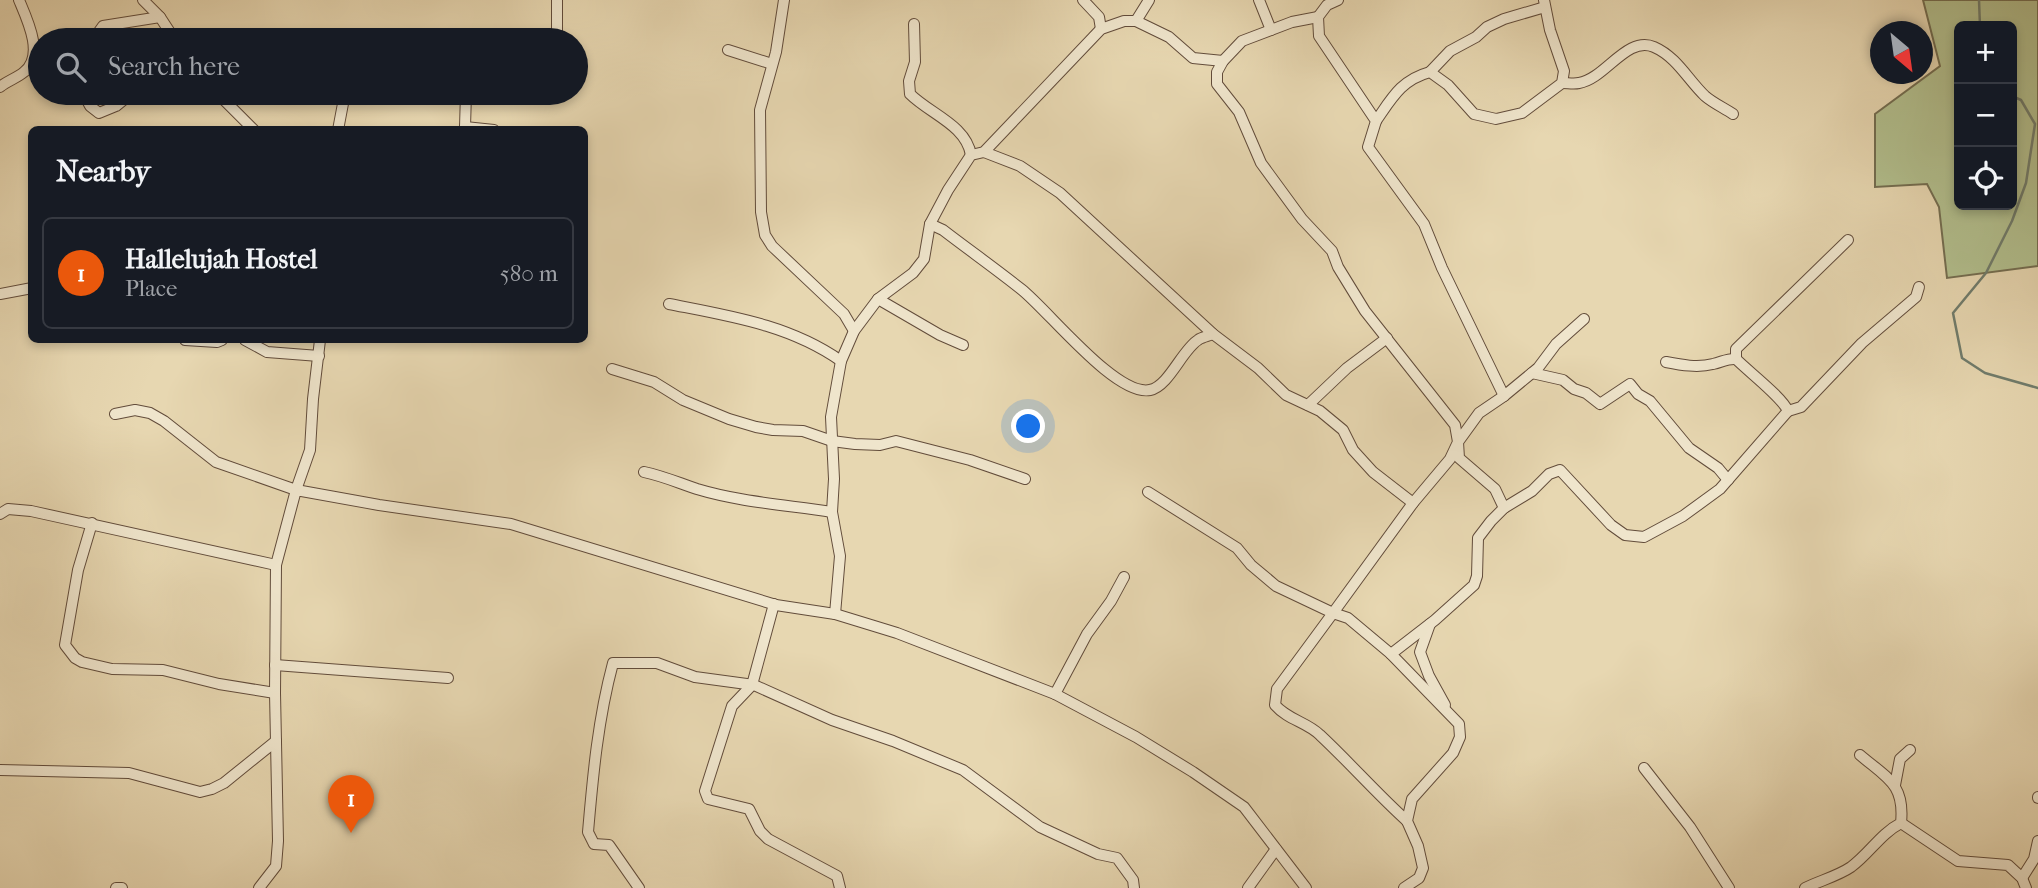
<!DOCTYPE html>
<meta charset="utf-8">
<style>
:root{--surface:#171b24;--page:#242831;--text:#f1f3f6;--muted:#9ea1a6;--line:#363941;--accent:#ea580c}
body{margin:0;font-family:"IM FELL French Canon",serif;background:var(--page);color:var(--text)}
.controls{position:absolute;right:21px;top:21px;display:grid;overflow:hidden;border-radius:10px;box-shadow:0 4px 10px #0003}
.controls button{width:63px;height:63px;display:grid;place-items:center;padding:0;border:0;border-bottom:2px solid var(--line);background:var(--surface);color:var(--text);font:35px sans-serif}
.compass{position:absolute;left:1870px;top:21px;width:63px;height:63px;border-radius:50%;background:var(--surface);box-shadow:0 4px 10px #0003;rotate:151deg}
.you{position:absolute;left:1029px;top:427px;width:24px;height:24px;margin:-18px;border:5px solid #fff;border-radius:50%;background:#1a73e8;box-shadow:0 0 0 10px #1a73e833}
.badge{display:grid;place-items:center;width:46px;height:46px;border-radius:50%;background:var(--accent);color:#fff;font-size:23px;font-weight:700}
.pin{position:absolute;translate:-50% -58px;filter:drop-shadow(0 2px 4px #0008)}
.pin::after{content:'';position:absolute;top:37px;width:24px;height:21px;background:inherit;clip-path:polygon(0 0,100% 0,50% 100%)}
.list{margin:0;padding:0;list-style:none}
h2{display:flex;justify-content:space-between;align-items:center;height:91px;margin:0;padding:0 28px;font-size:30px}
h2 small{font-size:23px;font-weight:400;color:var(--muted)}
.list li{display:grid;grid-template-columns:46px 1fr auto;gap:21px;align-items:center;box-sizing:border-box;height:112px;margin:0 14px 14px;padding:0 14px;border:2px solid var(--line);border-radius:10px}
.list b{display:block;font-size:26px;white-space:nowrap}
.list p{margin:0;font-size:23px;white-space:nowrap;color:var(--muted)}
.list em{font-size:23px;font-style:normal;color:var(--muted)}
.icon{flex:none;width:38px;height:38px;fill:none;stroke:currentColor;stroke-width:2;stroke-linecap:round;stroke-linejoin:round}
.map{position:relative;flex:none;width:2038px;height:888px;overflow:hidden}
.search{position:absolute;background:var(--surface);box-shadow:0 4px 10px #0003;left:28px;top:28px;width:560px;height:77px;display:flex;align-items:center;gap:18px;box-sizing:border-box;padding:0 24px;border-radius:38px;color:var(--muted);font-size:26px}
.panel{position:absolute;background:var(--surface);box-shadow:0 4px 10px #0003;left:28px;top:126px;width:560px;height:217px;border-radius:10px}
.map>svg:first-child{display:block}
.green{fill:#b2bf8e;stroke:#746e51;stroke-width:2;fill-rule:evenodd}
.lines{fill:none;stroke-linecap:round;stroke-linejoin:round}
.stream{stroke:#707c6c;stroke-width:2.5}
.minor-casing{stroke:#624c3b;stroke-width:12}
.minor{stroke:#efe5cc;stroke-width:10}
</style>
<div class="map">
<svg width="2038" height="888" viewBox="0 0 2038 888">
<rect width="100%" height="100%" fill="#e7d7b1"/>
<filter id="stains"><feTurbulence type="fractalNoise" baseFrequency=".00286" numOctaves="4"/><feColorMatrix values="0 0 0 0 .2 0 0 0 0 .09 0 0 0 0 .02 0 0 0 .5 -.17"/></filter>
<radialGradient id="worn" r=".72"><stop offset=".6" stop-color="#630" stop-opacity="0"/><stop offset="1" stop-color="#630" stop-opacity=".3"/></radialGradient>
<path class="green" d="M1923,0h115v266l-91,12 -8,-71 -12,-23 -52,3v-73l65,-48zM1959,26h53v179h-53z"/>
<g class="lines">
<g class="stream">
<polyline points="1979,0 1980,26"/>
<polyline points="2012,96 2021,100 2035,124 2026,183 2012,221 1986,273 1953,313 1962,358 1985,373 2038,388"/>
</g>
<defs>
<g id="minor">
<polyline points="143,0 160,17 175,40"/>
<polyline points="557,0 557,40"/>
<polyline points="784,0 776,52 760,110 761,212 765,235 772,246 844,314 854,331"/>
<polyline points="1083,0 1099,17 1101,29"/>
<polyline points="1259,0 1271,30"/>
<polyline points="1338,0 1327,5 1318,17 1319,36 1376,121 1368,147 1424,224 1442,268 1504,396"/>
<polyline points="1136,21 1169,37 1193,58 1223,61"/>
<path d="M914,24l1,38 -6,19 1,13c20,20 56,31 61,61"/>
<polyline points="93,40 103,26 160,17"/>
<polyline points="728,50 772,64"/>
<polyline points="1430,72 1450,51 1476,37 1487,27 1504,19 1545,7"/>
<path d="M1562,83c6,0 12,1 17,0 26,-4 48,-48 75,-36 23,10 34,33 51,49 8,7 19,12 28,18"/>
<path d="M0,87c7,-6 17,-9 24,-15 21,-16 3,-53 -5,-72"/>
<polyline points="83,93 90,106 99,113 116,106 132,93"/>
<polyline points="217,93 254,130"/>
<path d="M1376,121c16,-23 25,-41 54,-49l18,13 26,29 22,5 26,-6 40,-30 2,-12 -14,-41 -6,-30"/>
<polyline points="465,127 466,93"/>
<polyline points="338,130 345,93"/>
<polyline points="464,130 465,127 494,130"/>
<polyline points="984,152 1020,166 1060,193 1213,334 1258,368 1286,395 1320,411 1343,430 1353,450 1373,472 1413,503"/>
<path d="M930,224l13,6c26,20 53,39 78,59 27,21 95,108 129,101 19,-4 32,-40 48,-50 4,-3 11,-4 15,-6"/>
<polyline points="0,294 32,288"/>
<polyline points="878,299 940,335 963,345"/>
<path d="M669,304c61,12 121,21 172,57"/>
<polyline points="185,340 217,342 222,340"/>
<polyline points="245,340 267,352 319,356"/>
<path d="M1666,362c15,3 32,6 47,2 9,-2 15,-6 23,-5"/>
<polyline points="612,369 654,382 683,400 729,419 756,427 773,430 803,431 832,441 855,444 880,445 896,441 970,460 1025,479"/>
<polyline points="1532,373 1563,380 1574,389 1586,393 1600,404 1630,384 1638,394 1650,401 1689,448 1718,468 1728,480"/>
<polyline points="1308,405 1347,368 1387,338"/>
<polyline points="1788,411 1801,407 1862,343 1916,297 1919,287"/>
<polyline points="115,414 135,410 150,413 164,421 216,462 296,490 310,450 313,399 320,340"/>
<path d="M644,472c19,4 35,11 53,17 43,13 90,16 135,23"/>
<polyline points="1148,492 1237,548 1251,565 1276,586 1333,613 1413,503 1450,459 1458,442 1455,425 1365,311 1338,267 1332,251 1302,219 1261,163 1239,112 1217,84 1217,72 1223,61 1242,41 1292,22 1318,17"/>
<polyline points="1504,508 1495,489 1459,458 1458,442 1479,413 1504,396 1538,368 1556,344 1584,319"/>
<polyline points="0,514 8,509 31,511 276,565"/>
<polyline points="92,523 78,570 65,645 75,658 82,662 112,669 163,670 219,684 275,693"/>
<polyline points="774,604 752,685 732,706 705,791 708,799 749,809 760,831 768,839 837,876 840,888"/>
<polyline points="835,614 840,556 832,512 834,479 831,417 841,361 854,331 878,299 913,273 924,259 930,224 948,190 971,155 984,152 1101,29 1124,21 1136,21 1149,0"/>
<polyline points="1430,624 1420,652 1429,676 1445,705"/>
<path d="M1391,654l-43,-36 -15,-5 -56,76 -2,16c13,15 32,17 45,30 30,28 57,59 87,86"/>
<polyline points="275,665 448,678"/>
<polyline points="1055,694 1087,634 1111,601 1124,577"/>
<polyline points="1644,768 1690,827 1729,888"/>
<polyline points="0,770 129,773 200,792 212,789 224,783 276,741"/>
<polyline points="1895,785 1900,759 1910,750"/>
<polyline points="2038,797 2038,798"/>
<polyline points="1901,823 1958,861 2008,865 2022,878 2026,888"/>
<polyline points="2022,878 2034,859 2038,841"/>
<polyline points="116,888 122,888"/>
<polyline points="259,888 276,866 278,841 275,693 276,565 296,490 379,505 511,524 776,605 835,614 897,633 1055,694 1136,737 1193,772 1244,807 1306,888"/>
<path d="M639,888l-30,-43 -15,-1 -6,-12c5,-58 10,-113 25,-169h44l38,14 59,8 78,35 61,21 70,29 77,57 58,27 19,4 16,22 1,8"/>
<polyline points="1248,888 1276,849"/>
<path d="M1404,888l15,-10 4,-10 -5,-22 -11,-25 5,-22 41,-46 7,-16 -1,-13 -68,-70 44,-34 39,-35 3,-9 1,-38 13,-17 13,-13 28,-17 17,-17 11,-4 51,55 14,10 19,2 39,-21 37,-27 68,-78c-5,-13 -39,-39 -52,-52v-10l112,-109"/>
<path d="M1805,888c14,-7 33,-12 46,-21 19,-14 29,-33 50,-44 4,-39 -14,-45 -41,-68"/>
</g>
</defs>
<use href="#minor" class="minor-casing"/>
<use href="#minor" class="minor"/>
</g>
<rect width="100%" height="100%" filter="url(#stains)"/>
<rect width="100%" height="100%" fill="url(#worn)"/>
</svg>
<div class="controls">
<button>+</button>
<button>−</button>
<button><svg class="icon" aria-label="locate" viewBox="0 0 24 24"><circle cx="12" cy="12" r="6"/><path d="M12 2v4M12 18v4M2 12h4M18 12h4"/></svg></button>
</div>
<svg class="compass" viewBox="-18 -18 36 36"><path d="M0-13l5 13h-10z" fill="#e53935"/><path d="M0 13l5-13h-10z" fill="#9ea1a6"/></svg>
<div class="you"></div>
<div class="pin badge" style="left:351px;top:833px">1</div>
<div class="search"><svg class="icon" aria-label="search" viewBox="0 0 24 24"><circle cx="10" cy="10" r="6"/><path d="M15 15l6 6"/></svg>Search here</div>
<section class="panel">
<h2>Nearby<small></small></h2>
<ul class="list">
<li><span class="badge">1</span><div><b>Hallelujah Hostel</b><p>Place</p></div><em>580 m</em></li>
</ul>
</section>
</div>
